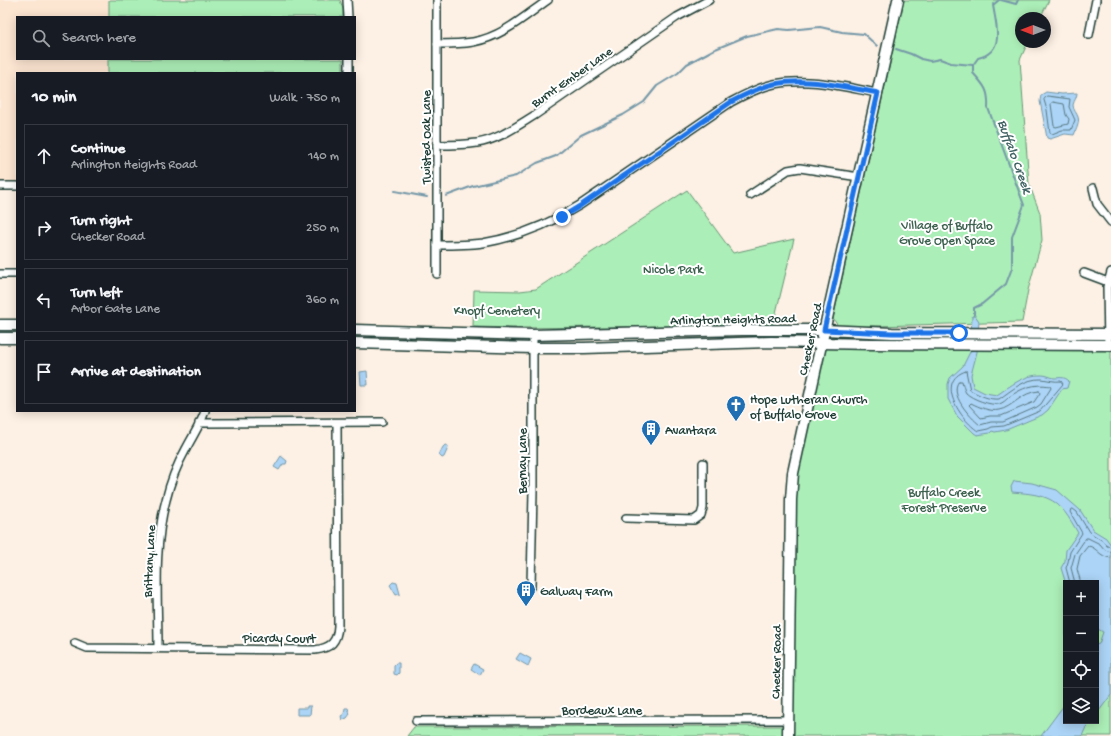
<!DOCTYPE html>
<meta charset="utf-8">
<style>
:root{--surface:#171b24;--page:#20242c;--text:#f1f3f6;--muted:#9ea1a6;--line:#363941}
body{margin:0;font-family:"Gochi Hand",sans-serif;background:var(--page);color:var(--text)}
.controls{position:absolute;right:12px;bottom:12px;display:grid;overflow:hidden;border-radius:0px;box-shadow:0 2px 10px #0003}
.controls button{width:36px;height:36px;display:grid;place-items:center;padding:0;border:0;border-bottom:1px solid var(--line);background:var(--surface);color:var(--text);font:20px sans-serif}
.compass{position:absolute;left:1015px;top:12px;width:36px;height:36px;border-radius:50%;background:var(--surface);box-shadow:0 2px 10px #0003;rotate:270deg}
.stop{position:absolute;width:12px;height:12px;margin:-9px;border:3px solid #1a73e8;border-radius:50%;background:#fff}
.stop.end{background:#1a73e8;border-color:#fff;box-shadow:0 1px 4px #0008}
.list{margin:0;padding:0;list-style:none}
h2{display:flex;justify-content:space-between;align-items:center;height:52px;margin:0;padding:0 16px;font-size:17px}
h2 small{font-size:13px;font-weight:400;color:var(--muted)}
.list li{display:grid;grid-template-columns:26px 1fr auto;gap:12px;align-items:center;box-sizing:border-box;height:64px;margin:0 8px 8px;padding:0 8px;border:1px solid var(--line);border-radius:0px}
.list b{display:block;font-size:15px;white-space:nowrap}
.list p{margin:0;font-size:13px;white-space:nowrap;color:var(--muted)}
.list em{font-size:13px;font-style:normal;color:var(--muted)}
.icon{flex:none;width:22px;height:22px;fill:none;stroke:currentColor;stroke-width:2;stroke-linecap:round;stroke-linejoin:round}
.map{position:relative;flex:none;width:1111px;height:736px;overflow:hidden}
.search{position:absolute;background:var(--surface);box-shadow:0 2px 10px #0003;left:16px;top:16px;width:340px;height:44px;display:flex;align-items:center;gap:10px;box-sizing:border-box;padding:0 14px;border-radius:0px;color:var(--muted);font-size:15px}
.panel{position:absolute;background:var(--surface);box-shadow:0 2px 10px #0003;left:16px;top:72px;width:340px;height:340px;border-radius:0px}
.map>svg:first-child{display:block}
.built{fill:#fce5d1}
.green{fill:#aceeb7;stroke:#669676;fill-rule:evenodd}
.water{fill:#acd4f6;stroke:#7498a8}
.lines{fill:none;stroke-linecap:round;stroke-linejoin:round}
.shore{stroke:#577982;stroke-width:1}
.stream{stroke:#7498a8;stroke-width:2}
.street-casing{stroke:#1f3d34;stroke-width:10}
.secondary-casing{stroke:#1f3d34;stroke-width:13}
.street{stroke:#fff;stroke-width:7}
.secondary{stroke:#fff;stroke-width:10}
.route{stroke:#1a73e8;stroke-width:5}
.labels{text-anchor:middle;stroke-width:4;stroke-linejoin:round;paint-order:stroke}
.street-label{font-size:13px;fill:#1f3d34;stroke:#fff}
.park-label{font-size:13px;fill:#3b604e;stroke:#fff}
.poi-label{font-size:13px;fill:#1f3d34;stroke:#fff;text-anchor:start}
.water-label{font-size:14px;font-style:italic;fill:#426364;stroke:#fff}
</style>
<div class="map">
<svg width="1111" height="736" viewBox="0 0 1111 736">
<rect width="100%" height="100%" fill="#fdf0e4"/>
<filter id="ink" filterUnits="userSpaceOnUse"><feTurbulence type="fractalNoise" baseFrequency=".025" numOctaves="2"/><feDisplacementMap in="SourceGraphic" scale="8" xChannelSelector="R" yChannelSelector="G"/><feConvolveMatrix kernelMatrix="1 2 1 2 8 2 1 2 1" color-interpolation-filters="sRGB"/></filter>
<g filter="url(#ink)">
<polygon class="built" points="0,0 109,0 109,17 17,17 17,59 108,59 108,73 17,73 17,183 0,183"/>
<g class="green">
<polygon points="109,0 340,0 343,9 343,17 109,17"/>
<polygon points="904,0 1049,0 1040,18 1021,18 1021,42 1028,42 1020,60 1029,184 1040,213 1042,240 1028,290 1022,322 839,327 833,319"/>
<rect x="108" y="59" width="235" height="14"/>
<polygon points="687,190 733,253 794,239 773,325 519,328 473,327 474,290 520,291 536,289"/>
<path d="M842,347l78,2h191v387h-704l7,-9 377,-1 4,-238 21,-107 10,-33zM1066,583h30v138h-30z"/>
</g>
<g class="water">
<path d="M1046,92l16,2 15,-1c0,5 -3,7 -4,12 0,5 4,8 5,12 2,5 -2,13 -4,18l-9,-1 -15,5 -3,-1 -7,-37 1,-6z"/>
<path d="M974,314l5,7 -2,31 -6,23 2,12 12,6 12,2c13,-9 28,-21 45,-20 4,0 8,2 12,3 6,0 10,-2 15,3l-2,7 -5,1 -14,21 -6,5 -36,15 -11,2 -3,-1 -2,2 -13,2 -3,-2 -17,-17 -9,-17v-15l2,-6 13,-12 7,-14 2,-35z"/>
<polygon points="367,371 368,385 361,385 360,372"/>
<polygon points="445,445 448,446 448,448 444,457 442,458 439,455 443,447"/>
<polygon points="281,456 287,461 286,464 283,464 279,470 274,467"/>
<path d="M1014,481l18,2 25,7 23,20 13,20 13,8 5,7v150l-15,20v-70l3,-1 4,-12 -7,-4v-45l-30,1 -5,-16 4,-7 1,-11 12,-17c-19,-34 -27,-38 -66,-41l-1,-5z"/>
<polygon points="393,582 397,583 400,594 396,595 390,585"/>
<polygon points="520,653 531,659 528,666 516,659"/>
<polygon points="396,663 399,663 399,673 397,675 394,674 394,665"/>
<polygon points="474,664 483,669 480,675 471,669"/>
<polygon points="1066,694 1066,721 1091,721 1086,727 1082,736 1041,736 1064,705"/>
<polygon points="307,706 311,706 310,715 297,715 297,708 307,708"/>
<polygon points="345,708 348,708 350,714 347,718 342,720 341,716 344,714"/>
</g>
<g class="lines">
<g class="shore">
<polygon points="1047,96 1070,99 1069,107 1075,120 1071,130 1062,130 1052,134 1050,133 1047,110 1044,100"/>
<polygon points="1053,102 1064,104 1066,115 1069,119 1068,124 1056,127 1054,126 1051,104"/>
<path d="M966,371l4,19c9,5 19,10 29,9 13,-9 26,-21 43,-20 7,1 13,3 19,2l2,3 -23,27 -36,15 -12,1 -4,2 -10,2c-17,-11 -44,-50 -12,-60z"/>
<path d="M959,381h3c1,4 2,9 4,12 6,6 25,13 33,11 4,-1 7,-4 10,-7 13,-9 25,-14 41,-11l1,2 -10,16 -4,3 -34,15h-12l-11,3c-10,-8 -32,-31 -21,-44z"/>
<path d="M1039,391l1,2 -6,9 -33,14h-11l-9,2 -12,-13 2,-2c8,4 19,9 28,7 13,-2 22,-18 40,-19z"/>
<polyline points="1070,583 1066,568 1068,562 1070,552 1082,533 1070,512 1071,509 1073,509 1077,512 1089,532 1103,541 1107,546 1111,547"/>
<polyline points="1075,583 1071,568 1075,554 1086,538 1088,538 1100,544 1105,550 1111,552"/>
<path d="M1081,583l-4,-14 3,-13 8,-10c9,1 11,11 23,12"/>
</g>
<g class="stream">
<polyline points="1001,0 1016,4 1018,0"/>
<polyline points="896,49 911,54 921,59 930,61 940,59 951,63 973,65"/>
<polyline points="395,191 427,197"/>
<polyline points="446,196 473,186 516,176 537,163 556,156 581,135 623,115 644,102 657,86 678,73 687,64 713,50 747,36 778,29 789,30 820,27 842,32 864,34 877,46"/>
<path d="M974,316v-8l8,-4 24,-20 6,-16v-31l12,-32 -36,-97c1,-17 -3,-22 -15,-35v-8l5,-7c28,-7 18,-32 15,-53l6,-5"/>
</g>
<defs>
<g id="street">
<polyline points="347,0 348,17"/>
<polyline points="437,0 437,274"/>
<polyline points="1089,35 1096,0"/>
<path d="M437,44c12,0 24,0 36,-2 29,-5 52,-26 75,-42"/>
<polyline points="349,59 349,73"/>
<path d="M437,145c13,0 27,0 40,-2 21,-3 40,-17 58,-28l142,-98 32,-17"/>
<polyline points="0,186 17,186"/>
<polyline points="1093,188 1097,204 1111,222"/>
<polyline points="750,195 788,170 800,168 859,177"/>
<path d="M437,245c15,0 31,0 46,-2 35,-6 67,-19 97,-38l151,-103c13,-7 28,-15 43,-18 34,-7 70,3 103,9"/>
<polyline points="1084,273 1108,282"/>
<polyline points="0,274 17,274"/>
<polyline points="1108,345 1107,287 1111,272"/>
<polyline points="199,423 382,422"/>
<polyline points="626,518 694,520 701,515 703,508 703,463"/>
<polyline points="531,586 533,491 533,335"/>
<path d="M75,643l12,5 228,2c16,-2 22,-8 23,-24l-1,-203"/>
<path d="M158,648c0,-49 -5,-100 8,-148 4,-17 11,-35 20,-51 6,-12 15,-25 19,-38"/>
<polyline points="416,721 788,720"/>
</g>
<g id="secondary">
<polyline points="0,325 17,325"/>
<polyline points="355,330 533,335 742,330 824,330 892,333 1111,334"/>
<polyline points="0,338 17,338"/>
<polyline points="355,343 533,348 584,348 771,342 873,344 1111,345"/>
<polyline points="788,736 791,499 793,473 815,372 898,0"/>
</g>
</defs>
<use href="#street" class="street-casing"/>
<use href="#secondary" class="secondary-casing"/>
<use href="#street" class="street"/>
<use href="#secondary" class="secondary"/>
</g>
</g>
<g class="lines" filter="url(#ink)">
<path class="route" d="M562,217l18,-11 151,-104c13,-7 28,-15 43,-18 34,-7 70,3 104,9l-54,237 68,3h67"/>
</g>
<defs>
<symbol id="church-pin" viewBox="-11 -11 22 30"><path d="M0 17L-7.5 6A9.5 9.5 0 1 1 7.5 6Z" fill="#1f6fb2" stroke="#fff"/><path d="M-1.2-6h2.4v3.5h3.3v2.4h-3.3V6h-2.4V-.1h-3.3v-2.4h3.3Z" fill="#fff"/></symbol>
<symbol id="building-pin" viewBox="-11 -11 22 30"><path d="M0 17L-7.5 6A9.5 9.5 0 1 1 7.5 6Z" fill="#1f6fb2" stroke="#fff"/><path d="M-4-6H4V6H1V3H-1V6H-4ZM-2.5-4.3h1.7v1.8h-1.7ZM.8-4.3h1.7v1.8H.8ZM-2.5-1h1.7V.8h-1.7ZM.8-1h1.7V.8H.8Z" fill="#fff"/></symbol>
</defs>
<g fill-rule="evenodd">
<use href="#church-pin" x="725" y="394" width="22" height="30"/>
<use href="#building-pin" x="640" y="418" width="22" height="30"/>
<use href="#building-pin" x="515" y="579" width="22" height="30"/>
</g>
<g class="labels">
<g class="street-label">
<text transform="translate(571 76) rotate(-35)" y="5">Burnt Ember Lane</text>
<text transform="translate(425 137) rotate(-90)" y="5">Twisted Oak Lane</text>
<text transform="translate(733 318) rotate(-1)" y="5">Arlington Heights Road</text>
<text transform="translate(809 339) rotate(-78)" y="5">Checker Road</text>
<text transform="translate(521 461) rotate(-90)" y="5">Bernay Lane</text>
<text transform="translate(148 561) rotate(-87)" y="5">Brittany Lane</text>
<text x="279" y="642">Picardy Court</text>
<text transform="translate(775 662) rotate(-89)" y="5">Checker Road</text>
<text x="602" y="714">Bordeaux Lane</text>
</g>
<g class="park-label">
<text x="947" y="229">Village of Buffalo<tspan x="947" dy="15">Grove Open Space</tspan></text>
<text x="673" y="273">Nicole Park</text>
<text x="497" y="314">Knopf Cemetery</text>
<text x="944" y="496">Buffalo Creek<tspan x="944" dy="15">Forest Preserve</tspan></text>
</g>
<g class="poi-label">
<text x="750" y="403">Hope Lutheran Church<tspan x="750" dy="15">of Buffalo Grove</tspan></text>
<text x="665" y="434">Avantara</text>
<text x="540" y="595">Galway Farm</text>
</g>
<g class="water-label">
<text transform="translate(1016 156) rotate(70)" y="5">Buffalo Creek</text>
</g>
</g>
</svg>
<div class="controls">
<button>+</button>
<button>−</button>
<button><svg class="icon" aria-label="locate" viewBox="0 0 24 24"><circle cx="12" cy="12" r="6"/><path d="M12 2v4M12 18v4M2 12h4M18 12h4"/></svg></button>
<button><svg class="icon" aria-label="layers" viewBox="0 0 24 24"><path d="M12 4l9 5-9 5-9-5zM3 14l9 5 9-5"/></svg></button>
</div>
<svg class="compass" viewBox="-18 -18 36 36"><path d="M0-13l5 13h-10z" fill="#e53935"/><path d="M0 13l5-13h-10z" fill="#9ea1a6"/></svg>
<div class="stop" style="left:959px;top:333px"></div>
<div class="stop end" style="left:562px;top:217px"></div>
<div class="search"><svg class="icon" aria-label="search" viewBox="0 0 24 24"><circle cx="10" cy="10" r="6"/><path d="M15 15l6 6"/></svg>Search here</div>
<section class="panel">
<h2>10 min<small>Walk · 750 m</small></h2>
<ul class="list">
<li><svg class="icon" aria-label="ahead" viewBox="0 0 24 24"><path d="M12 20V5M6 11l6-6 6 6"/></svg><div><b>Continue</b><p>Arlington Heights Road</p></div><em>140 m</em></li>
<li><svg class="icon" aria-label="right" viewBox="0 0 24 24"><path d="M7 20v-9h11M14 6l5 5-5 5"/></svg><div><b>Turn right</b><p>Checker Road</p></div><em>250 m</em></li>
<li><svg class="icon" aria-label="left" viewBox="0 0 24 24"><path d="M17 20v-9H6M10 6l-5 5 5 5"/></svg><div><b>Turn left</b><p>Arbor Gate Lane</p></div><em>360 m</em></li>
<li><svg class="icon" aria-label="arrive" viewBox="0 0 24 24"><path d="M6 21V4h12l-3 4 3 4H6"/></svg><div><b>Arrive at destination</b></div></li>
</ul>
</section>
</div>
